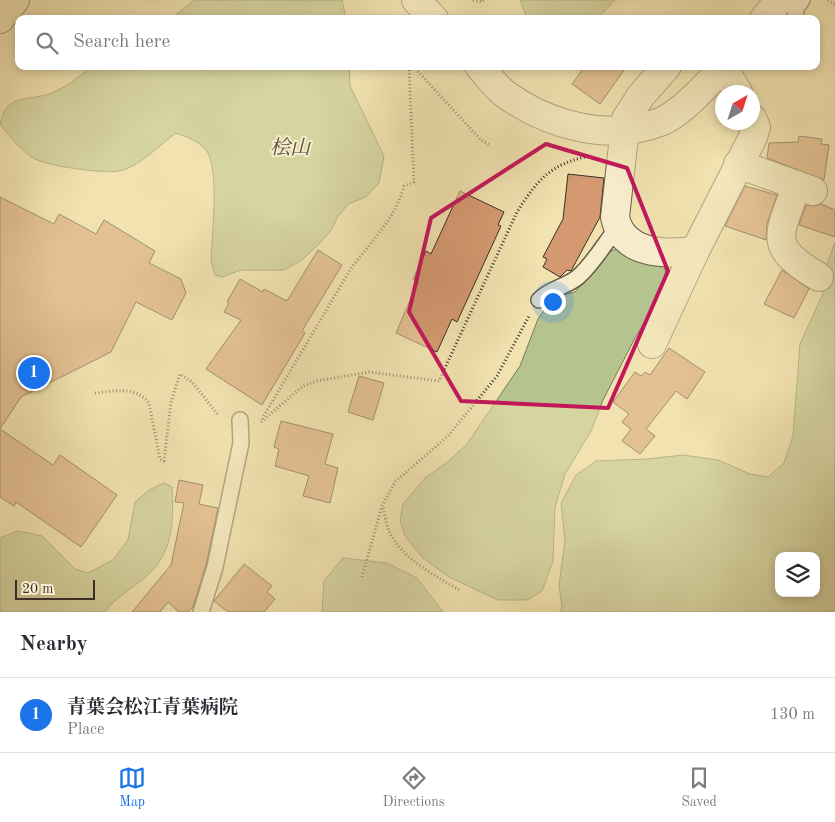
<!DOCTYPE html>
<meta charset="utf-8">
<style>
:root{--surface:#fff;--page:#f2f2f3;--text:#2b2b33;--muted:#7c7c81;--line:#e1e1e2;--accent:#1a73e8}
body{margin:0;font-family:"Old Standard TT","Noto Serif JP",serif;background:var(--page);color:var(--text)}
.controls{position:absolute;right:15px;bottom:15px;display:grid;overflow:hidden;border-radius:10px;box-shadow:0 2px 8px #0003}
.controls button{width:45px;height:45px;display:grid;place-items:center;padding:0;border:0;border-bottom:1px solid var(--line);background:var(--surface);color:var(--text);font:25px sans-serif}
.compass{position:absolute;left:715px;top:85px;width:45px;height:45px;border-radius:50%;background:var(--surface);box-shadow:0 2px 8px #0003;rotate:39deg}
.scale{position:absolute;left:15px;bottom:12px;width:80px;box-sizing:border-box;padding-left:5px;border:2px solid #3b2f28;border-top:0;font-size:14px;line-height:18px;white-space:nowrap;color:#3b2f28;-webkit-text-stroke:4px #f6eccb;paint-order:stroke}
.you{position:absolute;left:552px;top:301px;width:18px;height:18px;margin:-12px;border:4px solid #fff;border-radius:50%;background:#1a73e8;box-shadow:0 0 0 8px #1a73e833}
.badge{display:grid;place-items:center;width:32px;height:32px;border-radius:50%;background:var(--accent);color:#fff;font-size:16px;font-weight:700}
.pin{position:absolute;translate:-50% -50%;border:2px solid #fff;box-shadow:0 1px 5px #0006}
.list{margin:0;padding:0;list-style:none}
h2{display:flex;justify-content:space-between;align-items:center;height:65px;margin:0;padding:0 20px;font-size:21px}
h2 small{font-size:16px;font-weight:400;color:var(--muted)}
.list li{display:grid;grid-template-columns:32px 1fr auto;gap:15px;align-items:center;box-sizing:border-box;height:75px;padding:0 20px;border-top:1px solid var(--line)}
.list b{display:block;font-size:19px;white-space:nowrap}
.list p{margin:0;font-size:16px;white-space:nowrap;color:var(--muted)}
.list em{font-size:16px;font-style:normal;color:var(--muted)}
.icon{flex:none;width:28px;height:28px;fill:none;stroke:currentColor;stroke-width:2;stroke-linecap:round;stroke-linejoin:round}
.map{position:relative;flex:none;width:835px;height:612px;overflow:hidden}
.search{position:absolute;background:var(--surface);box-shadow:0 2px 8px #0003;left:15px;right:15px;top:15px;height:55px;display:flex;align-items:center;gap:12px;box-sizing:border-box;padding:0 18px;border-radius:10px;color:var(--muted);font-size:19px}
.sheet{height:140px;background:var(--surface)}
nav{display:flex;justify-content:space-around;align-items:center;box-sizing:border-box;height:70px;border-top:1px solid var(--line);background:var(--surface);font-size:14px;color:var(--muted)}
nav a{display:grid;justify-items:center;gap:2px}
nav .on{color:var(--accent)}
.map>svg:first-child{display:block}
.green{fill:#b5c48f;stroke:#787a5c;fill-rule:evenodd}
.building{fill:#d49970;stroke:#3b2f28}
.lines{fill:none;stroke-linecap:round;stroke-linejoin:round}
.lane-casing{stroke:#685c4a;stroke-width:18}
.street-casing{stroke:#685c4a;stroke-width:30}
.highway-casing{stroke:#3b2f28;stroke-width:30}
.path{stroke:#3b2f28;stroke-width:3;stroke-dasharray:1 2.5;stroke-linecap:butt}
.lane{stroke:#f6eccb;stroke-width:15}
.street{stroke:#f6eccb;stroke-width:28}
.highway{stroke:#f1e2af;stroke-width:28}
.marked{fill:none;stroke:#c2185b;stroke-width:4;stroke-linejoin:round}
.labels{text-anchor:middle;stroke-width:4;stroke-linejoin:round;paint-order:stroke}
.park-label{font-size:20px;font-style:italic;fill:#534d3d;stroke:#f6eccb}
</style>
<div class="map">
<svg width="835" height="612" viewBox="0 0 835 612">
<rect width="100%" height="100%" fill="#f1e2af"/>
<filter id="stains"><feTurbulence type="fractalNoise" baseFrequency=".004" numOctaves="4"/><feColorMatrix values="0 0 0 0 .2 0 0 0 0 .09 0 0 0 0 .02 0 0 0 .5 -.17"/></filter>
<radialGradient id="worn" r=".72"><stop offset=".6" stop-color="#630" stop-opacity="0"/><stop offset="1" stop-color="#630" stop-opacity=".3"/></radialGradient>
<g class="green">
<polygon points="194,0 342,0 346,19 171,19"/>
<polygon points="520,0 615,0 597,19 527,19"/>
<path d="M92,66h257l1,20 34,70 -5,27 -13,14 -18,7 -11,14 -5,11 -13,15 -17,16 -18,10h-43l-19,7 -7,-2 -4,-14c1,-27 8,-86 -3,-108 -6,-11 -21,-16 -32,-20 -15,11 -40,36 -57,38 -15,3 -71,-5 -84,-12 -13,-7 -26,-23 -35,-35 6,-30 26,-23 49,-30 16,-6 30,-17 43,-28z"/>
<path d="M835,242v370h-275l2,-5 -3,-22 6,-44 -4,-38 15,-28 20,-14 51,-2 36,-4 35,5 32,14 18,3 16,-14 9,-27 7,-92 25,-55v-19zM779,556h37v37h-37z"/>
<polygon points="618,249 662,262 666,272 666,284 633,342 603,400 591,431 565,474 555,507 553,561 542,591 527,600 498,600 449,577 423,558 405,536 400,520 403,504 426,477 449,461 467,444 520,366 538,319 545,309 560,296 575,292 611,251"/>
<path d="M164,483l8,4c2,35 1,69 -29,92 -13,11 -28,19 -38,33h-105v-74l18,-7 24,5 33,33 13,4 25,-13 15,-20 7,-38 14,-12z"/>
<polygon points="343,558 387,563 417,578 443,612 322,612 324,581"/>
</g>
<g class="building">
<polygon points="585,66 627,66 600,104 572,84"/>
<polygon points="799,136 822,139 821,144 829,145 824,180 767,158 769,143 798,142"/>
<polygon points="568,174 604,178 600,217 571,271 567,270 560,277 543,267 547,259 543,257 563,219"/>
<polygon points="745,186 777,195 767,224 766,240 725,226"/>
<polygon points="460,191 504,212 498,225 501,226 457,322 452,319 437,352 396,333 418,282 413,279 426,251 431,254"/>
<polygon points="0,197 54,224 59,214 96,234 104,220 155,251 149,263 181,279 186,293 172,320 136,302 111,352 21,397 0,429 53,465 60,455 117,495 81,547 16,502 14,506 0,497"/>
<polygon points="821,204 835,210 835,237 799,225 806,205 815,206"/>
<polygon points="318,250 342,265 302,331 305,333 262,405 206,369 241,320 224,312 229,303 227,302 240,279 263,292 264,289 287,301"/>
<polygon points="782,270 809,289 794,318 764,304"/>
<polygon points="669,348 705,372 687,399 676,391 646,429 655,436 640,454 622,441 631,429 622,422 629,414 613,402 635,372 641,376 645,372 650,375"/>
<polygon points="359,376 384,383 373,420 348,412"/>
<polygon points="281,421 333,434 325,464 338,468 330,503 303,496 309,476 275,466 279,449 274,447"/>
<polygon points="179,480 203,485 199,504 218,508 206,565 193,607 188,612 179,612 168,602 160,612 132,612 171,565 184,503 175,502"/>
<polygon points="244,564 272,586 267,592 275,599 264,612 228,612 214,601"/>
</g>
<g class="lines">
<defs>
<g id="lane">
<polyline points="796,19 795,10 802,0"/>
<path d="M539,300c12,-12 27,-13 39,-23 15,-13 27,-34 39,-49"/>
<polyline points="201,612 215,567 241,443 240,420"/>
</g>
<g id="street">
<polyline points="416,0 434,19"/>
<polyline points="764,19 779,0"/>
<path d="M479,66c8,9 16,20 26,28 43,31 103,48 155,28 22,-9 46,-37 63,-54l-3,-2"/>
<path d="M667,66l-27,31 -14,22 -11,98c7,37 48,38 80,34"/>
<polyline points="724,66 723,68 738,92"/>
<polyline points="738,164 813,191"/>
<path d="M797,185c-18,51 -31,61 22,92"/>
<polyline points="652,344 695,251 753,137 756,127 752,118"/>
</g>
<polyline id="highway" points="0,19 15,0"/>
</defs>
<use href="#lane" class="lane-casing"/>
<use href="#street" class="street-casing"/>
<use href="#highway" class="highway-casing"/>
<g class="path">
<polyline points="473,0 482,2 483,0"/>
<polyline points="828,0 835,5"/>
<polyline points="413,66 481,140 489,145"/>
<path d="M95,393c20,-2 41,-7 54,10l11,56 4,2 7,-59 9,-28 12,8 27,34"/>
<path d="M262,419l88,-149c20,-28 45,-50 54,-84l10,-4 -5,-116"/>
<path d="M261,422l42,-36 14,-5 52,-9 70,9 78,-169c19,-30 32,-47 68,-55"/>
<path d="M383,508c2,7 3,16 6,23 12,27 48,46 72,60"/>
<polyline points="362,577 382,506 395,482 448,436 497,376 529,316"/>
</g>
<use href="#lane" class="lane"/>
<use href="#street" class="street"/>
<use href="#highway" class="highway"/>
</g>
<path d="M0 0H835V612H0ZM546,144l81,24 41,103 -60,137 -147,-7 -52,-89 22,-94z" fill="#f1e2af" fill-opacity=".55" fill-rule="evenodd"/>
<path class="marked" d="M546,144l81,24 41,103 -60,137 -147,-7 -52,-89 22,-94z"/>
<g class="labels">
<g class="park-label">
<text x="290" y="154">桧山</text>
</g>
</g>
<rect width="100%" height="100%" filter="url(#stains)"/>
<rect width="100%" height="100%" fill="url(#worn)"/>
</svg>
<div class="controls">
<button><svg class="icon" aria-label="layers" viewBox="0 0 24 24"><path d="M12 4l9 5-9 5-9-5zM3 14l9 5 9-5"/></svg></button>
</div>
<svg class="compass" viewBox="-18 -18 36 36"><path d="M0-13l5 13h-10z" fill="#e53935"/><path d="M0 13l5-13h-10z" fill="#7c7c81"/></svg>
<div class="scale">20 m</div>
<div class="you"></div>
<div class="pin badge" style="left:34px;top:373px">1</div>
<div class="search"><svg class="icon" aria-label="search" viewBox="0 0 24 24"><circle cx="10" cy="10" r="6"/><path d="M15 15l6 6"/></svg>Search here</div>
</div>
<section class="sheet">
<h2>Nearby<small></small></h2>
<ul class="list">
<li><span class="badge">1</span><div><b>青葉会松江青葉病院</b><p>Place</p></div><em>130 m</em></li>
</ul>
</section>
<nav>
<a class="on"><svg class="icon" aria-label="map" viewBox="0 0 24 24"><path d="M3 6l6-2 6 2 6-2v14l-6 2-6-2-6 2zM9 4v14M15 6v14"/></svg>Map</a>
<a><svg class="icon" aria-label="directions" viewBox="0 0 24 24"><path d="M12 3l9 9-9 9-9-9zM9 14v-3h6M13 9l2 2-2 2"/></svg>Directions</a>
<a><svg class="icon" aria-label="saved" viewBox="0 0 24 24"><path d="M7 4h10v16l-5-4-5 4z"/></svg>Saved</a>
</nav>
